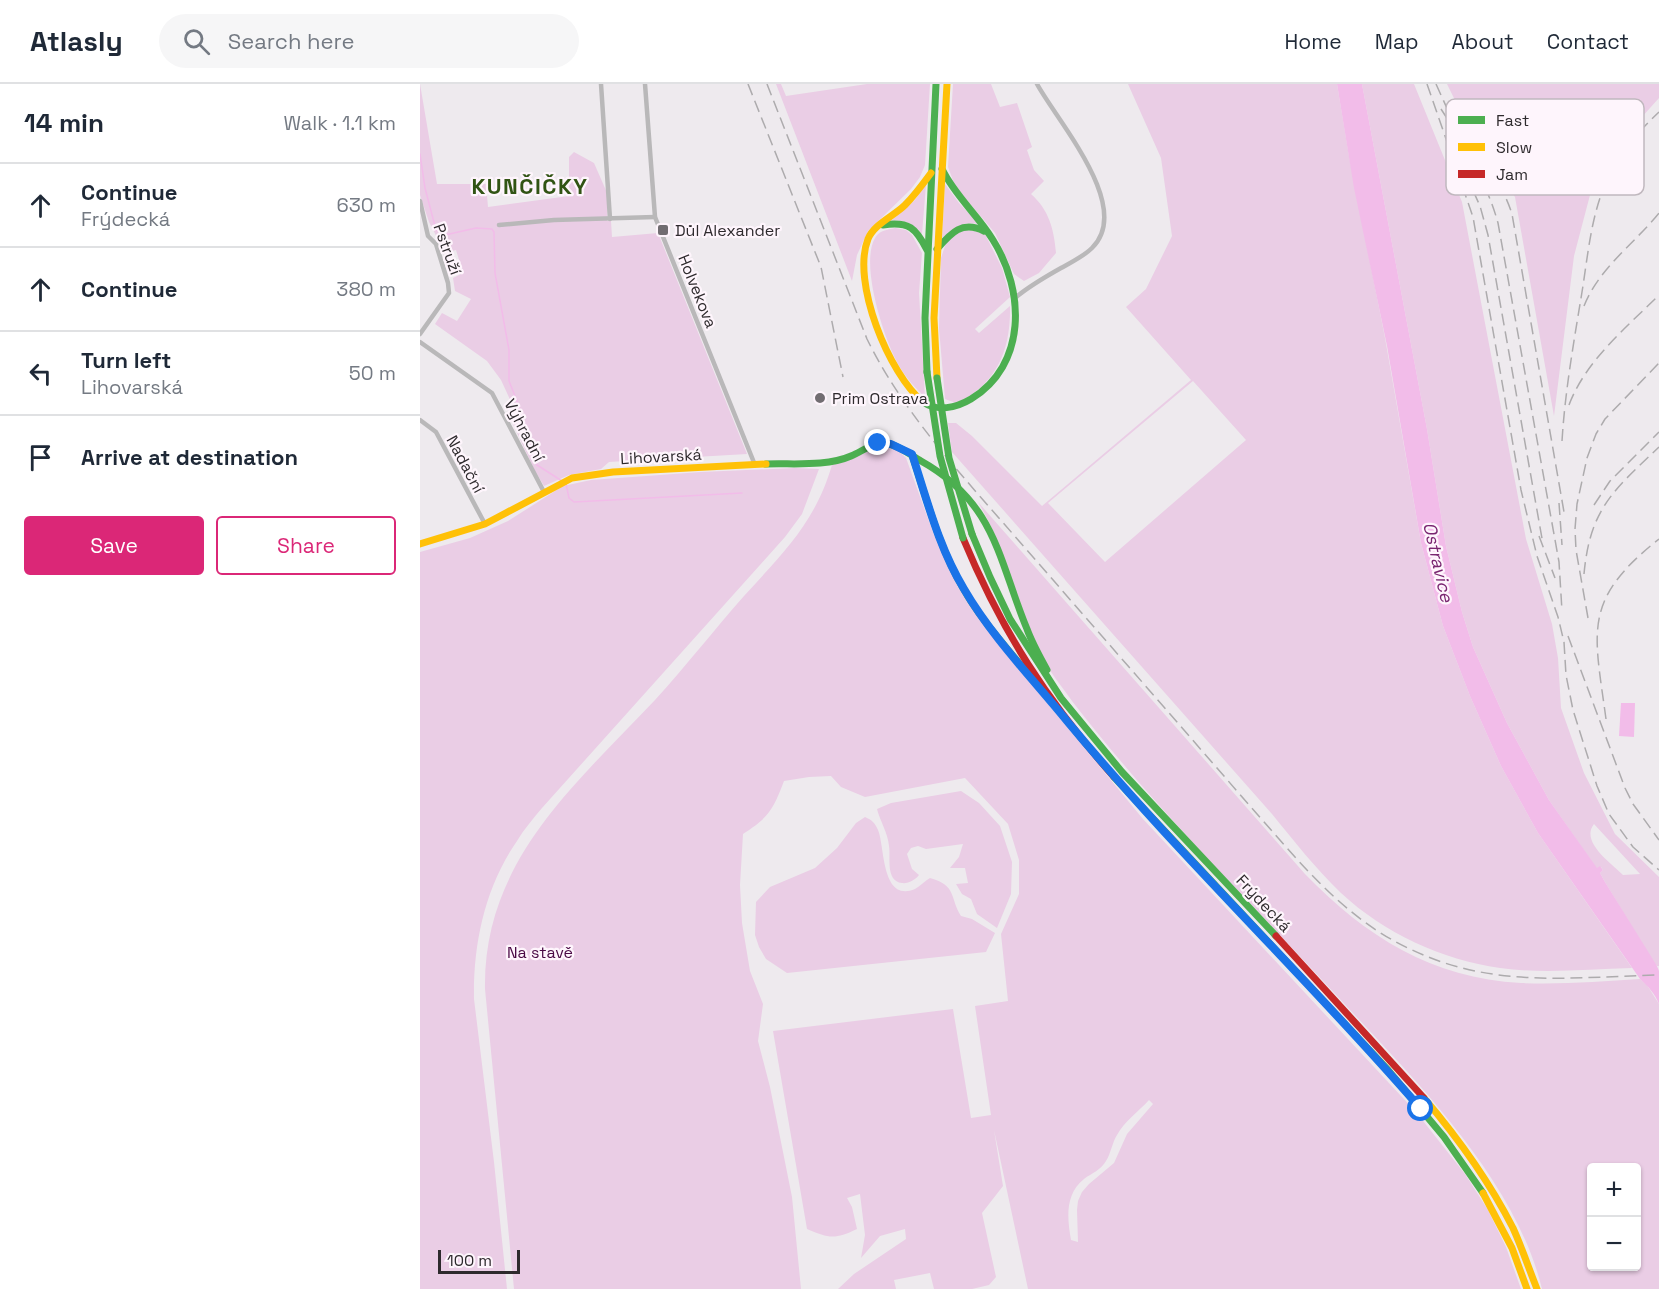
<!DOCTYPE html>
<meta charset="utf-8">
<style>
:root{--surface:#fff;--page:#f6f6f7;--text:#1f2937;--muted:#747a83;--line:#e0e1e3;--accent:#db2777}
body{margin:0;font-family:"Space Grotesk",sans-serif;background:var(--page);color:var(--text)}
.controls{position:absolute;right:18px;bottom:18px;display:grid;overflow:hidden;border-radius:6px;box-shadow:0 2px 4px #0004}
.controls button{width:54px;height:54px;display:grid;place-items:center;padding:0;border:0;border-bottom:2px solid var(--line);background:var(--surface);color:var(--text);font:30px sans-serif}
.scale{position:absolute;left:18px;bottom:15px;width:82px;box-sizing:border-box;padding-left:6px;border:3px solid #2e2a2d;border-top:0;font-size:16px;line-height:21px;white-space:nowrap;color:#2e2a2d;-webkit-text-stroke:4px #fef5fc;paint-order:stroke}
.stop{position:absolute;width:18px;height:18px;margin:-14px;border:4px solid #1a73e8;border-radius:50%;background:#fff}
.stop.end{background:#1a73e8;border-color:#fff;box-shadow:0 2px 6px #0008}
.list{margin:0;padding:0;list-style:none}
h2{display:flex;justify-content:space-between;align-items:center;height:78px;margin:0;padding:0 24px;font-size:26px}
h2 small{font-size:20px;font-weight:400;color:var(--muted)}
.list li{display:grid;grid-template-columns:39px 1fr auto;gap:18px;align-items:center;box-sizing:border-box;height:84px;padding:0 24px;border-top:2px solid var(--line)}
.list b{display:block;font-size:22px;white-space:nowrap}
.list p{margin:0;font-size:20px;white-space:nowrap;color:var(--muted)}
.list em{font-size:20px;font-style:normal;color:var(--muted)}
.actions{display:flex;gap:12px;padding:18px 24px}
.actions a{flex:1;padding:14px 0;border:2px solid var(--accent);border-radius:6px;text-align:center;font-size:21px;color:var(--accent)}
.actions .main{background:var(--accent);color:#fff}
.icon{flex:none;width:33px;height:33px;fill:none;stroke:currentColor;stroke-width:2;stroke-linecap:round;stroke-linejoin:round}
.map{position:relative;flex:none;width:1239px;height:1205px;overflow:hidden}
header{display:flex;align-items:center;gap:36px;box-sizing:border-box;height:84px;padding:0 30px;background:var(--surface);border-bottom:2px solid var(--line)}
header strong{font-size:28px}
nav{display:flex;gap:33px;margin-inline-start:auto;font-size:21px}
.search{width:420px;height:54px;background:var(--page);display:flex;align-items:center;gap:15px;box-sizing:border-box;padding:0 21px;border-radius:33px;color:var(--muted);font-size:22px}
main{display:flex}
aside{flex:1;background:var(--surface)}
.map>svg:first-child{display:block}
.green{fill:#eacde5;fill-rule:evenodd}
.water{fill:#f2bce9}
.lines{fill:none;stroke-linecap:round;stroke-linejoin:round}
.stream{stroke:#f2bce9;stroke-width:1.5}
.street{stroke:#b9b8b9;stroke-width:4.5}
.fast{stroke:#4caf50;stroke-width:7}
.slow{stroke:#ffc107;stroke-width:7}
.jam{stroke:#c62828;stroke-width:7}
.rail{stroke:#adabad;stroke-width:1.5;stroke-dasharray:12 6;stroke-linecap:butt}
.fast-bridge{stroke:#4caf50;stroke-width:7}
.route{stroke:#1a73e8;stroke-width:8}
.poi-dot{fill:#716d71;stroke:#fef5fc;stroke-width:2}
.labels{text-anchor:middle;stroke-width:4.5;stroke-linejoin:round;paint-order:stroke}
.poi-label{font-size:16px;fill:#2e2a2d;stroke:#fef5fc;text-anchor:start}
.street-label{font-size:16px;fill:#2e2a2d;stroke:#fef5fc}
.park-label{font-size:16px;fill:#490844;stroke:#fef5fc}
.water-label{font-size:18px;font-style:italic;fill:#792570;stroke:#fef5fc}
.district-label{font-size:22px;font-weight:bold;letter-spacing:1.5px;fill:#315414;stroke:#fef5fc}
.key{fill:#fef5fc;stroke:#c0b8be;stroke-width:1.5}
.key-label{font-size:16px;fill:#2e2a2d}
</style>
<header>
<strong>Atlasly</strong>
<div class="search"><svg class="icon" aria-label="search" viewBox="0 0 24 24"><circle cx="10" cy="10" r="6"/><path d="M15 15l6 6"/></svg>Search here</div>
<nav><a>Home</a><a>Map</a><a>About</a><a>Contact</a></nav>
</header>
<main>
<aside>
<h2>14 min<small>Walk · 1.1 km</small></h2>
<ul class="list">
<li><svg class="icon" aria-label="ahead" viewBox="0 0 24 24"><path d="M12 20V5M6 11l6-6 6 6"/></svg><div><b>Continue</b><p>Frýdecká</p></div><em>630 m</em></li>
<li><svg class="icon" aria-label="ahead" viewBox="0 0 24 24"><path d="M12 20V5M6 11l6-6 6 6"/></svg><div><b>Continue</b></div><em>380 m</em></li>
<li><svg class="icon" aria-label="left" viewBox="0 0 24 24"><path d="M17 20v-9H6M10 6l-5 5 5 5"/></svg><div><b>Turn left</b><p>Lihovarská</p></div><em>50 m</em></li>
<li><svg class="icon" aria-label="arrive" viewBox="0 0 24 24"><path d="M6 21V4h12l-3 4 3 4H6"/></svg><div><b>Arrive at destination</b></div></li>
</ul>
<div class="actions"><a class="main">Save</a><a>Share</a></div>
</aside>
<div class="map">
<svg width="1239" height="1205" viewBox="0 0 1239 1205">
<rect width="100%" height="100%" fill="#eeeaee"/>
<g class="green">
<polygon points="0,0 17,100 66,100 68,123 149,112 149,73 154,68 174,79 188,111 187,137 191,137 192,153 238,149 327,370 189,378 181,385 149,391 124,402 114,385 92,338 99,335 81,296 67,277 15,240 22,229 37,237 51,215 35,207 33,194 43,189 36,166 25,169 9,138 0,111"/>
<polygon points="356,0 361,0 366,12 447,0 510,0 505,81 500,93 491,105 448,147 437,171 432,197"/>
<path d="M533,0h38l9,23 17,-4 15,44 -5,3 7,20 10,11 -13,13c18,16 23,35 25,59l-17,20 -15,8 -10,-7 -19,-41 -40,-47 -7,-19z"/>
<path d="M708,0h209l12,72 36,182 36,205 22,83 27,70 31,70 37,67 94,135c-44,1 -88,6 -132,0 -58,-8 -116,-35 -159,-75 -25,-24 -47,-52 -69,-79l-320,-362 -4,-29h8l16,13 70,70 149,-126 -65,-73 20,-18 26,-53 -11,-78zM773,297l53,59 -141,122 -57,-59z"/>
<path d="M942,0h52l48,118 64,337 26,85 6,34 3,50 23,65 31,61 44,43v89h-2l-5,-6 -47,-78 -5,-9 3,-3 -2,-3 -4,2 -48,-69 -42,-77 -34,-76 -11,-35 -16,-66 -19,-117zM1174,740l46,50 -17,1c-12,-12 -43,-33 -29,-51z"/>
<polygon points="1027,0 1239,0 1239,14 1185,74 1170,111 1154,172 1134,332 1095,113 1058,63"/>
<path d="M525,100l14,19 20,21c-17,-3 -24,4 -37,14z"/>
<path d="M506,101l-4,49c-10,-10 -17,-15 -31,-13l23,-20z"/>
<path d="M475,144l11,2 6,5 10,18 -3,40 6,104c-12,-11 -22,-23 -29,-37 -13,-25 -36,-96 -21,-122 5,-8 12,-8 20,-10z"/>
<path d="M548,145l17,5 17,34 8,29 -35,32 4,4 31,-27c1,43 -13,79 -54,97l-11,-4 -6,-71 2,-70 5,-15 9,-9z"/>
<path d="M463,362l13,2 10,10 28,77 24,52 51,70 134,162 273,293 49,62 23,36 18,37 15,42h-493l-34,-159 9,56 -21,27 14,64 -7,8 -17,4h-38l-4,-16 -36,7 2,9h-58l16,-15 52,-35 -1,-10 -25,7 -19,22 4,-23 -5,-41 -13,4 5,9 5,22c-23,11 -28,9 -50,0l-34,-198 180,-22 18,109 20,-3 -16,-109 33,-5 -7,-67 18,-40v-34l-11,-36 -43,-46 -100,19 -24,-10 -10,-11 -22,1 -25,4c-11,29 -15,36 -41,53l-3,51 2,38 8,48 13,33 -5,37 12,46 22,110 9,92h-287l-29,-300c-2,-128 90,-204 170,-289 31,-34 59,-70 89,-104 39,-43 71,-73 88,-131zM729,1016l4,4 -26,30 -13,29 -25,21 -7,8 -4,9 -1,9 1,32 -7,-2c-4,-22 -6,-46 13,-61 8,-6 17,-9 22,-18 5,-8 6,-18 11,-26 7,-13 22,-24 32,-35z"/>
<path d="M375,384l24,1 -17,45 -17,23 -243,271c-9,11 -18,21 -25,33 -32,46 -44,103 -43,158l20,163 13,127h-87v-737l50,-14 38,-17 55,-35 28,-6 110,-8z"/>
<path d="M558,418l327,372c61,63 127,104 216,109 40,2 80,-2 119,-4l7,6 12,19v285h-117c-27,-111 -128,-210 -204,-292 -90,-97 -185,-191 -266,-296 -10,-15 -23,-29 -30,-45 -25,-50 -35,-106 -64,-154zM1172,1084h44v98h-44z"/>
<path d="M541,707l18,12 21,23 12,36 -1,32 -14,34 -20,-14 -6,-15 -9,-5 -6,-10 12,-1 -3,-15h-15l9,-11 4,-13 -37,5 -8,-3 -7,2 -4,6 5,15 7,6c-4,5 -11,9 -17,8 -17,-2 -11,-26 -13,-37 -1,-13 -9,-25 -12,-37l14,-6z"/>
<path d="M445,733c7,3 10,6 13,13 7,16 3,73 37,59 5,-3 10,-8 15,-11 27,7 20,21 31,38l11,3 23,14 -9,19 -199,21 -21,-14 -7,-12 -4,-12 1,-33 14,-15 45,-19 22,-20 19,-25z"/>
</g>
<g class="water">
<path d="M917,0h25l65,345 19,117 16,66 11,35 34,76 42,77 48,68 3,-2 3,4 -3,3 5,9 52,84 2,5v33c-4,-10 -11,-18 -19,-25l-102,-146 -37,-67 -31,-70 -27,-70 -22,-83 -34,-197 -33,-158z"/>
<polygon points="1201,619 1215,619 1214,653 1199,652"/>
</g>
<g class="lines">
<g class="stream">
<polyline points="0,70 5,104 16,146 25,151 56,144 72,145 74,148 75,189 89,266 89,297 99,322 102,333 101,349 117,381 142,397"/>
<polyline points="146,400 149,414 154,418 322,409"/>
</g>
<g class="street">
<polyline points="181,0 190,135"/>
<polyline points="225,0 235,133 335,381"/>
<polyline points="0,117 8,152 16,160 28,199 29,209 0,250"/>
<polyline points="79,141 134,136 235,133"/>
<path d="M595,214c14,-12 30,-21 46,-30 11,-6 23,-12 31,-20 42,-41 -35,-127 -55,-164"/>
<polyline points="0,258 72,309 124,408"/>
<polyline points="0,336 16,348 65,440"/>
</g>
<g class="fast">
<path d="M463,141c26,-4 33,3 44,25"/>
<path d="M517,165c14,-16 25,-29 47,-18"/>
<polyline points="507,288 505,234 516,0"/>
<path d="M503,318c14,10 33,6 48,-3 56,-34 54,-108 22,-159 -15,-25 -38,-44 -51,-71"/>
<path d="M492,371c15,45 27,92 51,133 19,34 46,62 70,92"/>
<path d="M346,380c27,-1 60,3 85,-8 14,-6 23,-15 38,-12 11,2 23,12 32,17 75,42 77,98 106,168 5,14 13,28 20,41"/>
<polyline points="552,450 570,493 590,535 641,614 702,688 856,852"/>
<polyline points="694,693 968,986 1024,1053 1063,1109"/>
</g>
<g class="slow">
<polyline points="517,294 514,234 527,0"/>
<path d="M503,318c-34,-28 -72,-120 -55,-163 6,-15 26,-23 37,-34 10,-10 18,-21 26,-32"/>
<polyline points="0,460 65,440 152,394 193,388 346,380"/>
<path d="M1004,1014c34,40 65,83 89,130 9,20 16,41 24,61"/>
<polyline points="1063,1109 1092,1164 1107,1205"/>
</g>
<g class="jam">
<path d="M543,454c39,94 84,163 151,239"/>
<polyline points="856,852 1004,1014"/>
</g>
<g class="rail">
<polyline points="328,0 401,183 423,293"/>
<path d="M347,0l100,255c33,67 82,122 131,178 44,50 87,100 131,150 41,47 81,93 121,139 48,54 93,112 160,143 83,40 160,28 249,26"/>
<polyline points="1007,0 1053,133 1101,406 1117,472 1138,533 1144,558 1146,591 1153,626 1177,702 1189,730 1213,763 1239,786"/>
<polyline points="1016,0 1030,31"/>
<path d="M1021,25c23,35 46,74 57,114l61,339 3,49"/>
<path d="M1047,55c18,24 36,46 45,75l52,298"/>
<polyline points="1046,91 1060,122 1068,151 1123,460"/>
<path d="M1164,222c15,-38 50,-62 75,-93"/>
<path d="M1149,321c17,-45 57,-77 90,-110"/>
<path d="M1142,357c3,-50 12,-100 20,-149 6,-37 9,-77 25,-112 12,-27 31,-48 52,-68"/>
<polyline points="1139,419 1142,461"/>
<polyline points="1174,421 1190,397 1239,348"/>
<polyline points="1119,452 1135,494"/>
<path d="M1164,490c6,-66 30,-84 75,-127"/>
<polyline points="1168,534 1156,466 1155,445 1157,420 1167,374 1176,350 1185,335 1239,279"/>
<polyline points="1148,552 1205,704 1213,720 1239,756"/>
<path d="M1186,635c-12,-89 -24,-119 53,-180"/>
</g>
<g class="fast-bridge">
<polyline points="507,288 520,372 543,454"/>
<polyline points="517,294 529,374 552,450"/>
</g>
</g>
<g class="lines">
<path class="route" d="M458,359l13,1 21,10c15,46 27,94 52,135 28,48 68,89 103,132 112,135 239,255 354,388"/>
</g>
<g class="poi-dot">
<rect x="237" y="140" width="12" height="12" rx="3"/>
<circle cx="400" cy="314" r="6"/>
</g>
<g class="labels">
<g class="poi-label">
<text x="255" y="152">Důl Alexander</text>
<text x="412" y="320">Prim Ostrava</text>
</g>
<g class="street-label">
<text transform="translate(28 165) rotate(70)" y="6">Pstruží</text>
<text transform="translate(278 207) rotate(68)" y="6">Holvekova</text>
<text transform="translate(105 346) rotate(62)" y="6">Výhradní</text>
<text transform="translate(241 372) rotate(-3)" y="6">Lihovarská</text>
<text transform="translate(46 380) rotate(62)" y="6">Nadační</text>
<text transform="translate(844 819) rotate(47)" y="6">Frýdecká</text>
</g>
<g class="park-label">
<text x="120" y="874">Na stavě</text>
</g>
<g class="water-label">
<text transform="translate(1018 478) rotate(77)" y="6">Ostravice</text>
</g>
<g class="district-label">
<text x="110" y="110">KUNČIČKY</text>
</g>
</g>
<rect x="1026" y="15" width="198" height="96" rx="9" class="key"/>
<rect x="1038" y="32" width="27" height="8" fill="#4caf50"/>
<rect x="1038" y="59" width="27" height="8" fill="#ffc107"/>
<rect x="1038" y="86" width="27" height="8" fill="#c62828"/>
<g class="key-label">
<text x="1076" y="42">Fast</text>
<text x="1076" y="69">Slow</text>
<text x="1076" y="96">Jam</text>
</g>
</svg>
<div class="controls">
<button>+</button>
<button>−</button>
</div>
<div class="scale">100 m</div>
<div class="stop" style="left:1001px;top:1025px"></div>
<div class="stop end" style="left:458px;top:359px"></div>
</div>
</main>
